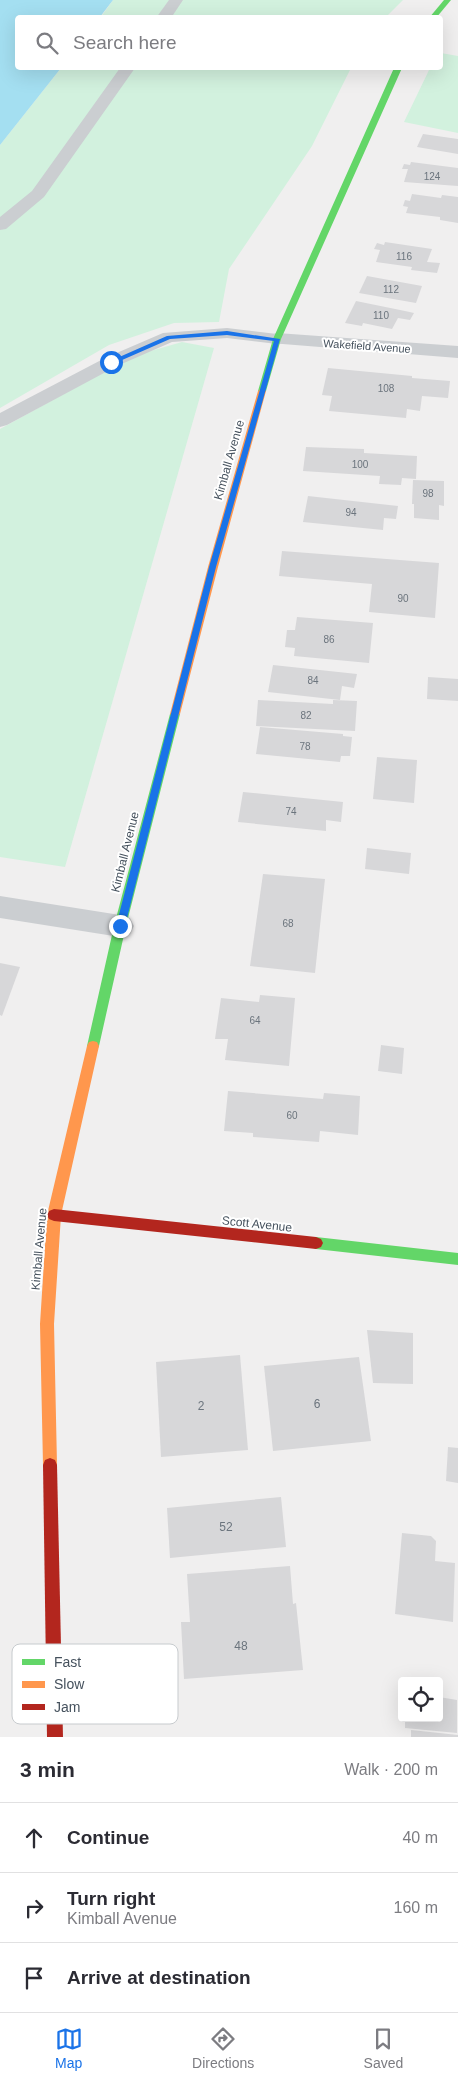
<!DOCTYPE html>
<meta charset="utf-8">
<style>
:root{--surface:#fff;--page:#f2f2f3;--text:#2b2b33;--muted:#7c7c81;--line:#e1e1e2;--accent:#1a73e8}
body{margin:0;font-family:Arial,sans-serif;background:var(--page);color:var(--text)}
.controls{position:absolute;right:15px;bottom:15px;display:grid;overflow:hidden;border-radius:5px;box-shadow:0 5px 20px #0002}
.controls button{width:45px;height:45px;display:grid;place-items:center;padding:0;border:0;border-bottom:1px solid var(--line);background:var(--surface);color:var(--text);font:25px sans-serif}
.stop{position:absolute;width:15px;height:15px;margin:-11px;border:4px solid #1a73e8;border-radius:50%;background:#fff}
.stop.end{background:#1a73e8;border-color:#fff;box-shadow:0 1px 5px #0008}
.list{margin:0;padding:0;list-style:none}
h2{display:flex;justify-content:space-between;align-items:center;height:65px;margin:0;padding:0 20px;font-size:21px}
h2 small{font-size:16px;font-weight:400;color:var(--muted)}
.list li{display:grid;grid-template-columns:32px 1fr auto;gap:15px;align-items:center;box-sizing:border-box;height:70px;padding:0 20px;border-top:1px solid var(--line)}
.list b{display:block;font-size:19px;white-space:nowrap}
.list p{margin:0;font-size:16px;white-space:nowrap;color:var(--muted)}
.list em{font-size:16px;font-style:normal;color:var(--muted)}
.icon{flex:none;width:28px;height:28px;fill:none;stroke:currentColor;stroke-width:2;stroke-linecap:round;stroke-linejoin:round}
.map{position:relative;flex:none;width:458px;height:1737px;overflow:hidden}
.search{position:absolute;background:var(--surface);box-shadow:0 5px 20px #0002;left:15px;right:15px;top:15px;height:55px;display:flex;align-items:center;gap:12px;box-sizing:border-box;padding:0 18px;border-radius:5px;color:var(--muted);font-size:19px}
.sheet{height:275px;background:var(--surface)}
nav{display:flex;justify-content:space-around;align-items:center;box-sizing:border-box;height:70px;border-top:1px solid var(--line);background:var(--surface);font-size:14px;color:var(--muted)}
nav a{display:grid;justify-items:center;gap:2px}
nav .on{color:var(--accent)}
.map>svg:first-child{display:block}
.green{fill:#d2f1de}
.water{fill:#a4dff1}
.building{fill:#d7d7d9}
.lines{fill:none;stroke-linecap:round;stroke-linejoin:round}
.lane{fill:#cbced1;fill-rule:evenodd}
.street{fill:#cbced1;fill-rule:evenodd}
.fast{fill:#63d668;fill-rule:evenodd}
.slow{fill:#ff974d;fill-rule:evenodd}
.jam{fill:#b3261e;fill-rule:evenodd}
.route{fill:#1a73e8}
.labels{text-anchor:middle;stroke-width:4;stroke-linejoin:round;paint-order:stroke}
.number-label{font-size:10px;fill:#6b747d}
.far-street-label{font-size:11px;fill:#45515d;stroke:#fff}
.street-label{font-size:12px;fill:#45515d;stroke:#fff}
.near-number-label{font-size:12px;fill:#6b747d}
.key{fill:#fff;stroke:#c7cbce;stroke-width:1}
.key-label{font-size:14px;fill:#45515d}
</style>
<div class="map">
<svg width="458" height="1737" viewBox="0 0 458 1737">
<rect width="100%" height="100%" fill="#f0efef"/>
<g class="green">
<polygon points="113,0 403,0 386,17 100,18"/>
<polygon points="441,53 458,56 458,133 404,122 430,68 440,68"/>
<polygon points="61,68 351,68 312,146 229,269 219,322 174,323 109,345 0,408 0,145"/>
<polygon points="182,342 214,348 65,867 0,857 0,429 133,356"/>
</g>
<polygon class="water" points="0,0 113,0 100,17 18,18 18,68 61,68 0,145"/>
<g class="building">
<polygon points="423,134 458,139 458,154 417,147"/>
<polygon points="411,162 458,168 458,186 404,182 408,169 402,169 404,164 410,165"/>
<polygon points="412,194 441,198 442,195 458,197 458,223 440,220 440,217 406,213 408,207 403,206 405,200 410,201"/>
<polygon points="385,242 432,249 427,262 440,263 437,273 411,270 412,267 376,262 380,250 374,249 377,243 384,245"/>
<polygon points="367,276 422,286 416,303 359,293"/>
<polygon points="356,301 405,311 414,313 410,320 398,318 392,329 363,323 362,326 345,323"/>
<polygon points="328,368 412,376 412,378 450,381 448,398 422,396 420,411 407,409 406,418 329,411 332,396 322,395"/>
<polygon points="306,447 364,449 364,453 417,456 416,479 402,478 401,485 379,484 380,476 303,471"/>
<polygon points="413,480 444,481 444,506 439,505 439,520 414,518 414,504 412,504"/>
<polygon points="308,496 398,506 396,519 384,518 383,530 303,522"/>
<polygon points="282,551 439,563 435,618 369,612 372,584 279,576"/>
<polygon points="297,617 373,623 369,663 294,656 295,648 285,647 287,630 295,630"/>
<polygon points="273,665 357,674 354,688 342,686 340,700 268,692"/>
<polygon points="428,677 458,679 458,701 427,699"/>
<polygon points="258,700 333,704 333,700 357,701 355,731 256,726"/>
<polygon points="260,727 343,734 343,736 352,737 350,756 341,756 340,762 256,754"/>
<polygon points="377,757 417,760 414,803 373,799"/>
<polygon points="243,792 343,802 341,822 326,820 326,831 238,822"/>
<polygon points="367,848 411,853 409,874 365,869"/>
<polygon points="263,874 325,879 315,973 250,966"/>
<polygon points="0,963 20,967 2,1016 0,1015"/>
<polygon points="260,995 295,998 289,1066 225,1060 228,1039 215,1039 221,998 259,1002"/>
<polygon points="381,1045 404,1048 402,1074 378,1071"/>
<polygon points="228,1091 323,1099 324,1093 360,1096 358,1135 320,1131 319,1142 253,1137 253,1133 224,1131"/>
<polygon points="367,1330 413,1333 413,1384 373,1383"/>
<polygon points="240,1355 248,1450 161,1457 156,1362"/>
<polygon points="359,1357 371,1441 273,1451 264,1366"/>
<polygon points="448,1447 458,1448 458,1483 446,1481"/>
<polygon points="281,1497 286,1547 170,1558 167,1508"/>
<polygon points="402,1533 431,1536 436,1541 435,1561 455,1563 453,1622 395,1614"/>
<polygon points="290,1566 293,1604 296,1603 303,1670 184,1679 181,1622 190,1622 187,1574"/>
<polygon points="439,1697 457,1700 457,1733 405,1728 405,1718 439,1718"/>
<polygon points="411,1730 458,1735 458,1737 411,1737"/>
</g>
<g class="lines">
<g class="lane">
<polygon points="169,0 183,0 171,18 156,18"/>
<polygon points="120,68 135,68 44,197 6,229 0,230 0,217 32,191"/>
<polygon points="227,328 277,334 283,335 286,339 283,343 277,344 227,338 172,342 117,366 7,425 0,427 0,413 105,358 163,333"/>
</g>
<g class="street">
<polygon points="277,333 458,346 458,358 270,343 267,339 270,335"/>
<polygon points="0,896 120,915 130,918 134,926 130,934 120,937 0,918"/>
</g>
<g class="fast">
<polygon points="444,0 451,0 436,18 429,18"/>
<polygon points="394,68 402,68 281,339 266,391 262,394 259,393 258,391 273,339"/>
<polygon points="175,710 180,714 126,926 99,1046 97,1050 93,1051 89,1050 87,1046 114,926 170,714"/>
<polygon points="316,1237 458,1253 458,1265 316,1249 311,1247 309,1243 311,1239"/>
</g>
<g class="slow">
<polygon points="262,388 266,391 218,567 180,714 175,718 170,714 208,567 258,391"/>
<polygon points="93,1041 97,1042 99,1046 61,1215 54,1324 57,1465 55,1470 50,1472 45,1470 43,1465 40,1324 47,1215 87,1046 89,1042"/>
</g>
<g class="jam">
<polygon points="54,1209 316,1237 321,1239 323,1243 321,1247 316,1249 54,1221 49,1219 47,1215 49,1211"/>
<polygon points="50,1458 55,1460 57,1465 63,1737 47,1737 43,1465 45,1460"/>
</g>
</g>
<polygon class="route" points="227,331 280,339 216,567 125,926 120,929 116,926 209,567 274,341 227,335 170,339 113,364 108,362 167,336"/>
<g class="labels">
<g class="number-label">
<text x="432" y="180">124</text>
<text x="404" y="260">116</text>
<text x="391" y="293">112</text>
<text x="381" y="319">110</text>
<text x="386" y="392">108</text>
<text x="360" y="468">100</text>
<text x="428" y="497">98</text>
<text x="351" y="516">94</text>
<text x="403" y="602">90</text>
<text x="329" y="643">86</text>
<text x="313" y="684">84</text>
<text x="306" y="719">82</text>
<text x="305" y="750">78</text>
<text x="291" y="815">74</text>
<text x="288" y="927">68</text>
<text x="255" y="1024">64</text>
<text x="292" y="1119">60</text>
</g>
<g class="far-street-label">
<text transform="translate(367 346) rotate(4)" y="4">Wakefield Avenue</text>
</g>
<g class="street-label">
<text transform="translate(229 460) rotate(-74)" y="4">Kimball Avenue</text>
<text transform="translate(125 852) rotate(-76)" y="4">Kimball Avenue</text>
<text transform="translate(257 1224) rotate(6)" y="4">Scott Avenue</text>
<text transform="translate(39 1249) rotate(-85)" y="4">Kimball Avenue</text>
</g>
<g class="near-number-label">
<text x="317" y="1408">6</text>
<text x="201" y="1410">2</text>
<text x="226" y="1531">52</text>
<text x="241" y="1650">48</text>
</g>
</g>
<rect x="12" y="1644" width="166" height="80" rx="8" class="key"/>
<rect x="22" y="1659" width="23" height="6" fill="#63d668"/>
<rect x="22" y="1681" width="23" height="7" fill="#ff974d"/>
<rect x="22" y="1704" width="23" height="6" fill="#b3261e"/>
<g class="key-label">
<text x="54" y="1667">Fast</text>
<text x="54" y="1689">Slow</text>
<text x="54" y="1712">Jam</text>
</g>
</svg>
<div class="controls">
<button><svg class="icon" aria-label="locate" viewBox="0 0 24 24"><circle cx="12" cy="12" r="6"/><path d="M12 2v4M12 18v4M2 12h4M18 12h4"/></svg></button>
</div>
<div class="stop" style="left:111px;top:362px"></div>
<div class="stop end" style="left:120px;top:926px"></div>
<div class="search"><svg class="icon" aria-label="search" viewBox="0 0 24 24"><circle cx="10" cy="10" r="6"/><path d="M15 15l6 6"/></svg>Search here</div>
</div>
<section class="sheet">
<h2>3 min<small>Walk · 200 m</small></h2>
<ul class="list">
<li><svg class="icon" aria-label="ahead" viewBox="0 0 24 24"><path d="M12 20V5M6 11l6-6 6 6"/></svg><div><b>Continue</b></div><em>40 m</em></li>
<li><svg class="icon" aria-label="right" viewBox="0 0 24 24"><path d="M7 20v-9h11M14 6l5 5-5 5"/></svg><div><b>Turn right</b><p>Kimball Avenue</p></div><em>160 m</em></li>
<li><svg class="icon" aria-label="arrive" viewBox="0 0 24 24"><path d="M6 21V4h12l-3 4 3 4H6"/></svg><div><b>Arrive at destination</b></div></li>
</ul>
</section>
<nav>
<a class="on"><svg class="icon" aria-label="map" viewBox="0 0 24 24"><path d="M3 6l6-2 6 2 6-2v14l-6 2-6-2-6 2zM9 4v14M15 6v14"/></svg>Map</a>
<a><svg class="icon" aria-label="directions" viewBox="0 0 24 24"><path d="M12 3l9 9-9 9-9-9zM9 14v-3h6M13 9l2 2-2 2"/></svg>Directions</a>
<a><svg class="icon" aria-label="saved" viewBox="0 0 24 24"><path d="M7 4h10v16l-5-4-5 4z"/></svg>Saved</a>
</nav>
